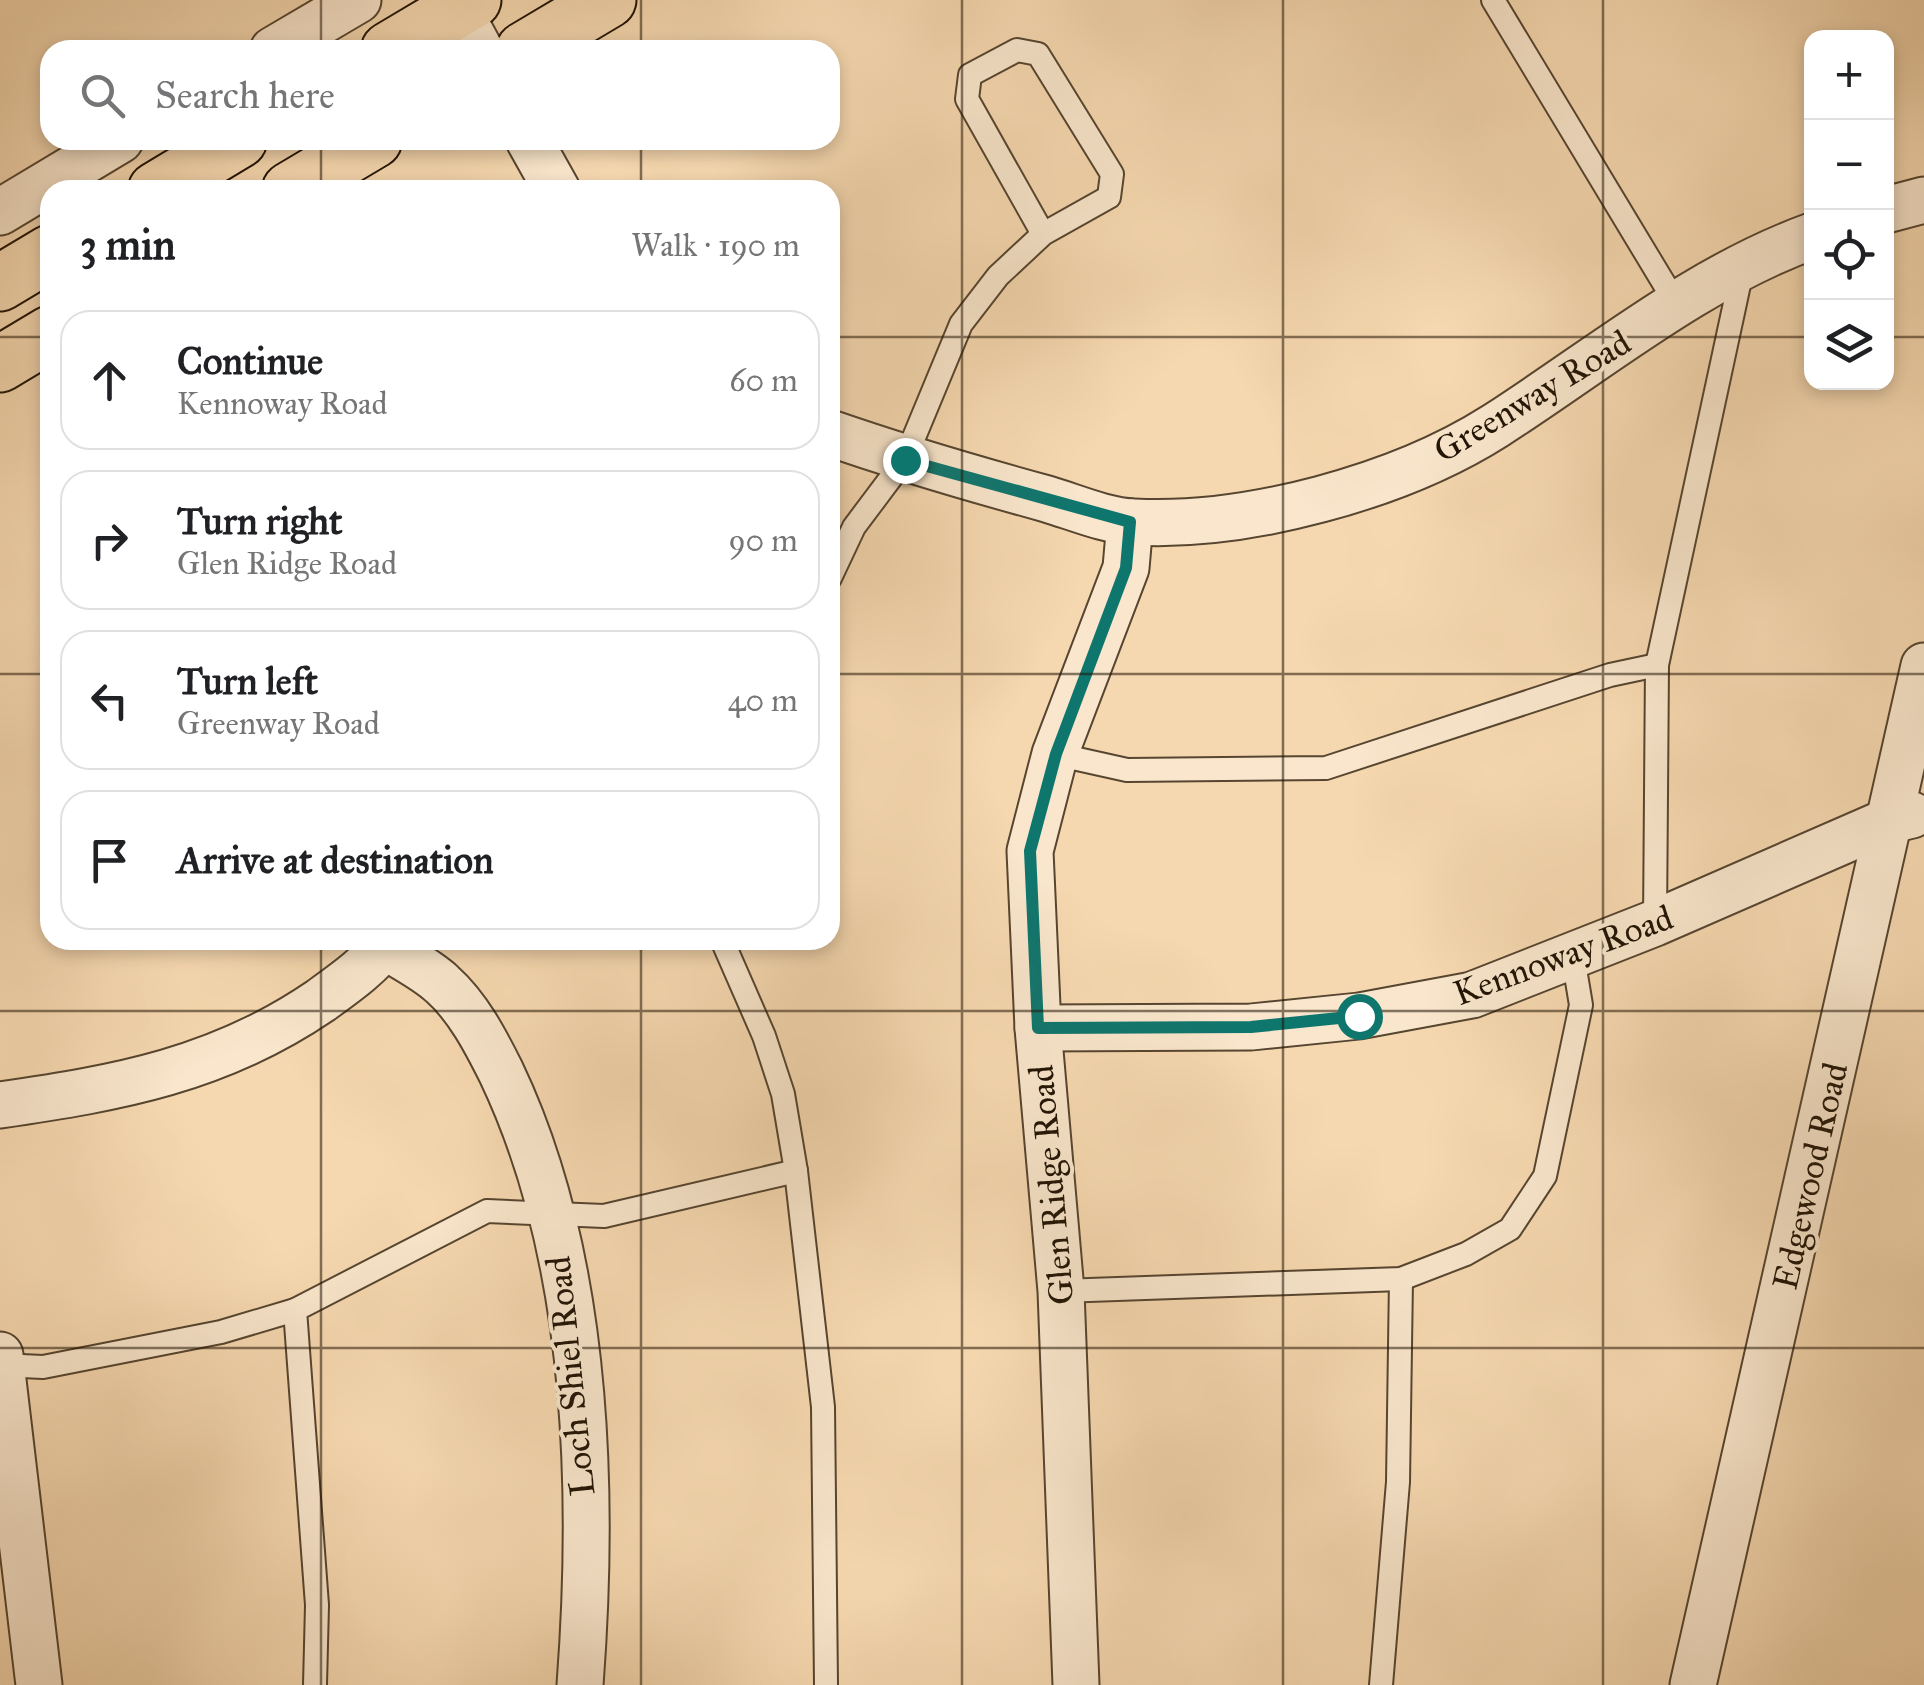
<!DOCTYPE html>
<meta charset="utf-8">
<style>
:root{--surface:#fff;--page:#f2f2f2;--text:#202124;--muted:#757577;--line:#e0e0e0}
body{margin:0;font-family:"IM FELL Great Primer",serif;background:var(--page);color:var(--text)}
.controls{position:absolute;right:30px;top:30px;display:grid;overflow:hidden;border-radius:20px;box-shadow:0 5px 15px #0003}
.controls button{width:90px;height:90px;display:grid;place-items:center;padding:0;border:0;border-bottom:2px solid var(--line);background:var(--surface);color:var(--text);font:50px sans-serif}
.stop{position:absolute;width:30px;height:30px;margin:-22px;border:8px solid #0f766e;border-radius:50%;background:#fff}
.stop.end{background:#0f766e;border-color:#fff;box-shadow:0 2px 10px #0008}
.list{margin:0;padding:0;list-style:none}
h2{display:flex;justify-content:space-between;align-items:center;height:130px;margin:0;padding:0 40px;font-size:42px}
h2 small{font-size:32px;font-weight:400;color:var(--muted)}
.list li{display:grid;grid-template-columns:65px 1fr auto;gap:30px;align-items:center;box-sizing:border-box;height:140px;margin:0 20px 20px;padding:0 20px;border:2px solid var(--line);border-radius:30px}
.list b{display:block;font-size:38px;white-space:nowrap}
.list p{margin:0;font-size:32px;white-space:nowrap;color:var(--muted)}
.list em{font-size:32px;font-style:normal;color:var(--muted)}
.icon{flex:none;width:55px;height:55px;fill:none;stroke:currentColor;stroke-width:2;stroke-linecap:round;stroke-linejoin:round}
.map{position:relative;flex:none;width:1924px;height:1685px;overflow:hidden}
.search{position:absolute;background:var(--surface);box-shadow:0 5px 15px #0003;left:40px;top:40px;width:800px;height:110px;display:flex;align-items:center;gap:25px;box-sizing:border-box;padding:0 35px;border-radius:30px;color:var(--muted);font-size:38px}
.panel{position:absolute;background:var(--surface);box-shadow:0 5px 15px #0003;left:40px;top:180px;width:800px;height:770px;border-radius:30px}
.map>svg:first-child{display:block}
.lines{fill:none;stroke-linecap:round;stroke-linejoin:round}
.service-casing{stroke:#564530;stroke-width:26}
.minor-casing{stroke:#564530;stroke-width:49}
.primary-casing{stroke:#211405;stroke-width:59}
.service{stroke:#f9e6cc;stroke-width:22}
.minor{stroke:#f9e6cc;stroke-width:45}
.primary{stroke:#f6d8b0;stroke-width:55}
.route{stroke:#0f766e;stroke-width:12}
.grid{fill:none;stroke:#211405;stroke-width:2.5;stroke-opacity:0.55}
.labels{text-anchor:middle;stroke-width:8;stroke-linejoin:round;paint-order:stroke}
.street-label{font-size:35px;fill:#211405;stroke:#f9e6cc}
</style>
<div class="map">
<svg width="1924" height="1685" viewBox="0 0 1924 1685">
<rect width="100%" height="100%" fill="#f6d8b0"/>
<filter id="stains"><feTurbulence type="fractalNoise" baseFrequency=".002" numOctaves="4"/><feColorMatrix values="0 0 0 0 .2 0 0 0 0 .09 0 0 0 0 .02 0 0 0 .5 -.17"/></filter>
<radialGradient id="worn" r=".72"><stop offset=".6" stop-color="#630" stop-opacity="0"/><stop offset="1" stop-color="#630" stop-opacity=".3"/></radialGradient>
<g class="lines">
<defs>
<g id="service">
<polyline points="1493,0 1677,305"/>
<polyline points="830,578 854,527 905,459 961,324 998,276 1043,234 1109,197 1112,174 1038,54 1017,50 970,75 967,99 1043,234"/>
<polyline points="1055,754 1127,770 1326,768 1610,675 1657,665"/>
<polyline points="1655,923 1657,665 1743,266"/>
<polyline points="722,940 764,1036 783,1094 796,1171 823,1407 826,1685"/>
<polyline points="1061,1291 1401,1279 1466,1254 1510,1229 1545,1176 1581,1005 1573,957"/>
<polyline points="0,1365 43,1367 221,1332 295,1310"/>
<polyline points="315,1685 317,1605 295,1310 487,1211 604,1216 796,1171"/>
<polyline points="1381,1685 1398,1482 1401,1279"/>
</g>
<g id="minor">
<polyline points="453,0 480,50"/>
<polyline points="273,50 358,0"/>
<polyline points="529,140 557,190"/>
<polyline points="1886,210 1924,200"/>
<polyline points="0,212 120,140"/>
<path d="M830,433c72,25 144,46 217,66 27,8 59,22 87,23 113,6 265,-35 361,-96 103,-66 201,-148 317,-190"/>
<path d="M385,946c18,12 41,23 57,38 26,23 44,58 59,88 87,182 94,415 79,613"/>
<polyline points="1038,1028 1251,1027 1359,1016 1472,995 1655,923 1891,820 1912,815"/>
<path d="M0,1105c118,-17 219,-35 320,-104 25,-18 51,-36 69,-61"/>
<polyline points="0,1355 39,1685"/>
<polyline points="1076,1685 1061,1291 1038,1028 1030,851 1055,754 1126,568 1130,522"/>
<polyline points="1693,1685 1924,666"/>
</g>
<g id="primary">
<polyline points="389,50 473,0"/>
<polyline points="524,50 608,0"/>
<polyline points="156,190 239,140"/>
<polyline points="290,190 374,140"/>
<polyline points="0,283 50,253"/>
<polyline points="0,364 50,334"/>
</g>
</defs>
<use href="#service" class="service-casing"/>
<use href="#minor" class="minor-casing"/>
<use href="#primary" class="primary-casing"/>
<use href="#service" class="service"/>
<use href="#minor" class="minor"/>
<use href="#primary" class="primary"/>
</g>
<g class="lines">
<polyline class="route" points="905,460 1130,522 1126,568 1056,754 1030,851 1038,1028 1251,1027 1359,1016"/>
</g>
<path class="grid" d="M321,0v50M641,0v50M962,0v1685M1283,0v1685M1603,0v1685M321,140v50M641,140v50M0,337h50M830,337h982M1886,337h38M0,674h50M830,674h1094M321,940v745M641,940v745M0,1011h1924M0,1348h1924"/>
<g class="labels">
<g class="street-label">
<text transform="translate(1532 396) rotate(-31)" y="12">Greenway Road</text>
<text transform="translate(1563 955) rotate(-20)" y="12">Kennoway Road</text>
<text transform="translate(1810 1176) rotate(-77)" y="12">Edgewood Road</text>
<text transform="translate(1051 1185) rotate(-95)" y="12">Glen Ridge Road</text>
<text transform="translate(570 1376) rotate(-96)" y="12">Loch Shiel Road</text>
</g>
</g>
<rect width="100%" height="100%" filter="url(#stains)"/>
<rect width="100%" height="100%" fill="url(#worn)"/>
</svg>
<div class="controls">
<button>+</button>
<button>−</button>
<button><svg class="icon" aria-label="locate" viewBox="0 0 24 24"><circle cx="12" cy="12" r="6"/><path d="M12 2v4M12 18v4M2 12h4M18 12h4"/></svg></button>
<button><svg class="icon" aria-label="layers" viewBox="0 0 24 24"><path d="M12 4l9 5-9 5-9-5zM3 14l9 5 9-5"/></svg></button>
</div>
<div class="stop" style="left:1359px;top:1016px"></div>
<div class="stop end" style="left:905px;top:460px"></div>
<div class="search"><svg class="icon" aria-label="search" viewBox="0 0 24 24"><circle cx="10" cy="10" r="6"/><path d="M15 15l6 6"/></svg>Search here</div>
<section class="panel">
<h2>3 min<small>Walk · 190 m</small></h2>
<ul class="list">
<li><svg class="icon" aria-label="ahead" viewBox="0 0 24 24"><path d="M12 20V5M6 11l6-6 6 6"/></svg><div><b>Continue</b><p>Kennoway Road</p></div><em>60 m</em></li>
<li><svg class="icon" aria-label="right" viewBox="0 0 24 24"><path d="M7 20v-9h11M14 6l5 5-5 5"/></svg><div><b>Turn right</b><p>Glen Ridge Road</p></div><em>90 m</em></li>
<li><svg class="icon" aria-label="left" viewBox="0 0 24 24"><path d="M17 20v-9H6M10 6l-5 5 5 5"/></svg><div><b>Turn left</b><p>Greenway Road</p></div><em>40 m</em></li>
<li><svg class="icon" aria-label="arrive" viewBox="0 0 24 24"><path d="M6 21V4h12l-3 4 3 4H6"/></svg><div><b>Arrive at destination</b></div></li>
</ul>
</section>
</div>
